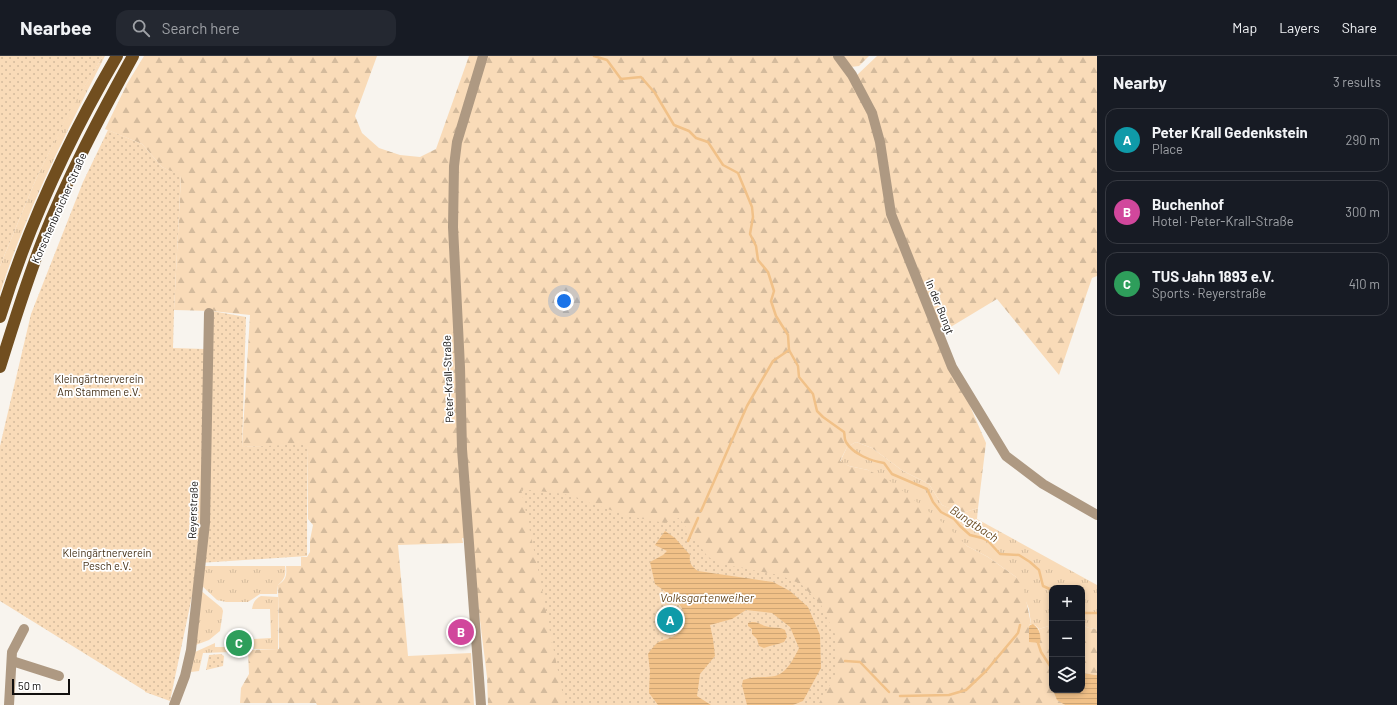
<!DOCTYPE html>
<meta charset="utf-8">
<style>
:root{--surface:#171b24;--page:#242831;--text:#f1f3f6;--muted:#9ea1a6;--line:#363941;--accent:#97b6c0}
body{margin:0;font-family:Barlow,sans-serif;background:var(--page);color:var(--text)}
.controls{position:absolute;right:12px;bottom:12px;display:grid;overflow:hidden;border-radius:8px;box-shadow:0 2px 6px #0003}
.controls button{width:36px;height:36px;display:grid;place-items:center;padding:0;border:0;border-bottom:1px solid var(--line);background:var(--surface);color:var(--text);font:20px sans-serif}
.scale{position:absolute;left:12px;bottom:10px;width:58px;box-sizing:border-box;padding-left:4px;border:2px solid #110f0e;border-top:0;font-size:11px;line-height:14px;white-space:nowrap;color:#110f0e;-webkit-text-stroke:3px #fff;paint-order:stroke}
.you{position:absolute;left:564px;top:245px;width:14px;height:14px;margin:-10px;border:3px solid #fff;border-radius:50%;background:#1a73e8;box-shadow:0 0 0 6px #1a73e833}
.badge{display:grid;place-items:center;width:26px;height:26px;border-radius:50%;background:var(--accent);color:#fff;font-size:13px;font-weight:700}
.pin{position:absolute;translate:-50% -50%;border:2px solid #fff;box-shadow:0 1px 4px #0006}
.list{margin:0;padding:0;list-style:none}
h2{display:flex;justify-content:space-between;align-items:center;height:52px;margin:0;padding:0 16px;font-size:17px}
h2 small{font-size:13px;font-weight:400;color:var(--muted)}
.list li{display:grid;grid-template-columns:26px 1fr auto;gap:12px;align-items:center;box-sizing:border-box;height:64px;margin:0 8px 8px;padding:0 8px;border:1px solid var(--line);border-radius:12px}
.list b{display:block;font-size:15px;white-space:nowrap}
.list p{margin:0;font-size:13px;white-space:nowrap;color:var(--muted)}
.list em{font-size:13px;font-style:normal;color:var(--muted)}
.icon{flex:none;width:22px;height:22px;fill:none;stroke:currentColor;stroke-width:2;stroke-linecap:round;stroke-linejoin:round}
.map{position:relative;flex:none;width:1097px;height:649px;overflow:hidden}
header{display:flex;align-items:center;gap:24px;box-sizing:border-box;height:56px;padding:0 20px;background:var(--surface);border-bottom:1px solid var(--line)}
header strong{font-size:19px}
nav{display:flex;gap:22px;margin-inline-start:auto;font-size:14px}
.search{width:280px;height:36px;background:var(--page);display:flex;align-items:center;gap:10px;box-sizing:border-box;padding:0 14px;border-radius:12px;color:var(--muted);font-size:15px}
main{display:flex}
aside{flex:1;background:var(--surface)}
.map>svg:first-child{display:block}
.grass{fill:url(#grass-tufts)}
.forest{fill:url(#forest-firs)}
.park{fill:url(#park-dots)}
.water{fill:url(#water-rules)}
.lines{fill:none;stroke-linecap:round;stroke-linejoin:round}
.stream{stroke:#f1c188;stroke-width:2.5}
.minor{stroke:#ae9982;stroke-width:10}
.major{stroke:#714e1f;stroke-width:12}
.labels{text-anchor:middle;stroke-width:3.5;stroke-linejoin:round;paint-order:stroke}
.street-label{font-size:11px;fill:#110f0e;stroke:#fff}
.park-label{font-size:11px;fill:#432f16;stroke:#fff}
.water-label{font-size:12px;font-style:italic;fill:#6a4a1f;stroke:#fff}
</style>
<header>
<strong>Nearbee</strong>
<div class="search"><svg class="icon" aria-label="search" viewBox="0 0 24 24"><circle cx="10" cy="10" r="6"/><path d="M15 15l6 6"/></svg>Search here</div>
<nav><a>Map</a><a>Layers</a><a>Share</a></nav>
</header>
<main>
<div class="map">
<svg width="1097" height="649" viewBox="0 0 1097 649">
<defs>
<pattern id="grass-tufts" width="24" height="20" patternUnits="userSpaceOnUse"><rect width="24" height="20" fill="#f9dbb8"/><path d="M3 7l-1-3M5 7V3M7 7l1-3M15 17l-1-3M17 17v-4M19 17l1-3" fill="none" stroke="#d4bb9d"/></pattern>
<pattern id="forest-firs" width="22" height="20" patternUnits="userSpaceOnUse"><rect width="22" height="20" fill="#f9dbb8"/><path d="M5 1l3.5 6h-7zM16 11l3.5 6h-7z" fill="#d4bb9d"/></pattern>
<pattern id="park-dots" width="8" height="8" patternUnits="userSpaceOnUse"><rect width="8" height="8" fill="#f9dbb8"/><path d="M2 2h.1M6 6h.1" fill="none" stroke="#d4bb9d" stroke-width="1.8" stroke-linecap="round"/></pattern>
<pattern id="water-rules" width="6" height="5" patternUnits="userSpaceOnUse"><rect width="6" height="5" fill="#f1c188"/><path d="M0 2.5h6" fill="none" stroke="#cea574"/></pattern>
</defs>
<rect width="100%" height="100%" fill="#f8f4ee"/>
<g class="grass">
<path d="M103,0h2c-39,77 -79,155 -105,237v-27l36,-87 33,-68z"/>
<polygon points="856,386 872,392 903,415 929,428 942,449 962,457 978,452 977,463 1097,529 1097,573 1089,572 1082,569 1082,532 1052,532 1052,569 1039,573 1035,569 1031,568 1029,553 1016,521 988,501 967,490 959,483 868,414 849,410 840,406 847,391"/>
<path d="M204,510h81c1,9 0,13 -7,19l-1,9h-17l-12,8h-22l-9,-2 -16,-15z"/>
<polygon points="200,534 222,552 223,555 220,575 209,584 193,590"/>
<path d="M261,540l17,1v52h-24v-10l17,-1 -1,-29h-18c1,-6 3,-10 9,-13z"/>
<polygon points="215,587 215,591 229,591 229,594 230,596 203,597 199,615 191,616 195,596"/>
</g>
<g class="forest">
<path d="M144,0h233l-22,60 7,17 17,15 21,7 20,2 16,-8 33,-93h369l18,20 21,-20h220v220l-5,2 -33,97 -62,-76 -58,35 47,109 -8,65 -16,5 -11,-4 -9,-4 -13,-21 -26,-13 -31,-23 -16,-6 -9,5 -7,14 9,5 19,4 22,11 57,45 20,20 21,11 28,20 8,13 7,34 -2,1 11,10 -1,-6 13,-4v65l13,15h-577l-1,-28 -17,-138 -8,-1 1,5 -65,2 10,111 63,-3 3,52h-157l-1,-2h-76l1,-15 8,-14 -1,-24 31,-1 -1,-64c8,-5 9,-9 8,-19h15v-9h6l3,-5v-12l3,-15 -5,-6 -1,-74 -65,2 8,-132 -38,-4 -38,-1 7,-134 -19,-9 -20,-23 -37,-15 22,-45z"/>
<polygon points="844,0 869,0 859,10 851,11"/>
<polygon points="1082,569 1089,572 1097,573 1097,619 1082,617"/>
</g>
<g class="park">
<polygon points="0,0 103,0 69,56 36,123 0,210"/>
<polygon points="108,74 142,88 162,111 181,119 174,254 173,292 205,293 212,255 246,261 242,391 307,388 307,500 199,507 170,645 145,636 145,635 0,545 0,390 31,258 83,126"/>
<polygon points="521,433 564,438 628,460 665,467 679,462 708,501 721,508 779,519 801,528 821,549 835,578 835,620 818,649 565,649 550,576 539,518"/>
<polygon points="221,598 224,600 223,610 206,614 209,599"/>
</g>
<g class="water">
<path d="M665,475l10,7 15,17c-1,8 1,11 8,16l75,11 17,9 18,16 12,28 1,33 -18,33 -10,4h-46l-5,-20 1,-5c11,-4 20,-2 32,-4 12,-3 19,-18 24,-28l-9,-21 -18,-14 -26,-3 -14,9 -22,6 3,14 2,17 -15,18 -3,22 14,9h-53l-9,-12 1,-22 -2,-17c2,-3 5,-7 8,-10 6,-5 17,-5 22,-11 19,-22 -7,-37 -23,-49l-5,-22 13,-7 4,-4 -12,-6z"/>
<path d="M752,566c5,0 8,2 13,4 8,3 12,0 20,4l2,7 -3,5c-7,3 -13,3 -20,6l-5,-2 -2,-7 -5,-5v-5l-4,-3v-3z"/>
<path d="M1033,568c7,5 8,11 7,19l-11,-1v-15l1,-2z"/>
<polygon points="1082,617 1097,619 1097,649 1065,649 1057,644 1053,634 1082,634"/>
</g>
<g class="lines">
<g class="stream">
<path d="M594,0l13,4 14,19 20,-2 14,16 19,32 15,6 7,7 12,4 15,23 15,8 14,34 1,10 -3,17 6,12 2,14 10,12 6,19 -3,10 5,15 12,19 1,15 9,16 1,11 14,17 4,17 6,6 21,15c1,3 0,7 2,10 7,12 25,19 38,21l8,11 35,15 6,13 8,10 13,7 6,7 10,9 12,3 6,3 12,13 19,1 11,7 9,8 4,16 9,4"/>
<polyline points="701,455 747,350 773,305 789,294"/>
<polyline points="688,485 698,462"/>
<polyline points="1082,554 1085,557 1097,557"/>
<polyline points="1038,587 1041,596 1052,613"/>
<polyline points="845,605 860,606 889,636"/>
<polyline points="900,640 949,639 966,634 986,615 1018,577 1020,569"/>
</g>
<g class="minor">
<polyline points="838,0 852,19 872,57 880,86 891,158 952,311 1006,400 1043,428 1097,459"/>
<polyline points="12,605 59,620"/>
<polyline points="9,649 12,596 24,573"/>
<polyline points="174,649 185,620 191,594 205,467 209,257"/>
<polyline points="481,649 462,393 460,311 453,171 454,110 457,86 483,0"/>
</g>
<g class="major">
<path d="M0,261c28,-91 69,-179 117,-261"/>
<path d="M0,311c13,-42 26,-84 42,-125 25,-64 58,-126 91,-186"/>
</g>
</g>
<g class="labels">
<g class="street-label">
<text transform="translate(59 152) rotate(-66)" y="4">Korschenbroicher Straße</text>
<text transform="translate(940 251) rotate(68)" y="4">In der Bungt</text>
<text transform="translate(448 323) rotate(-92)" y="4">Peter-Krall-Straße</text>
<text transform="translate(193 454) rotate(-88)" y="4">Reyerstraße</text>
</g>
<g class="park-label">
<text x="99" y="327">Kleingärtnerverein<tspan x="99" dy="13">Am Stammen e.V.</tspan></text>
<text x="107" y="501">Kleingärtnerverein<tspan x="107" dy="13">Pesch e.V.</tspan></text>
</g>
<g class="water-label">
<text transform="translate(974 468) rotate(34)" y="4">Bungtbach</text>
<text x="707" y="546">Volksgartenweiher</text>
</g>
</g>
</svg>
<div class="controls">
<button>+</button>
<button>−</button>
<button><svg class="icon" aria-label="layers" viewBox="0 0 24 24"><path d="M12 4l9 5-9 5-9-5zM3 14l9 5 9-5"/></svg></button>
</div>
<div class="scale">50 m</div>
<div class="you"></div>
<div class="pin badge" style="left:670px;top:564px;background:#0f9aa8">A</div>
<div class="pin badge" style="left:461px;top:576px;background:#d1479c">B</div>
<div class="pin badge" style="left:239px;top:587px;background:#2e9e5b">C</div>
</div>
<aside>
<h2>Nearby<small>3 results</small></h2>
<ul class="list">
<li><span class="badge" style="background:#0f9aa8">A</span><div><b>Peter Krall Gedenkstein</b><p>Place</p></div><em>290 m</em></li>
<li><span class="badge" style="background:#d1479c">B</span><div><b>Buchenhof</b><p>Hotel · Peter-Krall-Straße</p></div><em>300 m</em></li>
<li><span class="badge" style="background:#2e9e5b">C</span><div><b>TUS Jahn 1893 e.V.</b><p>Sports · Reyerstraße</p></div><em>410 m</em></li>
</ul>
</aside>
</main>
